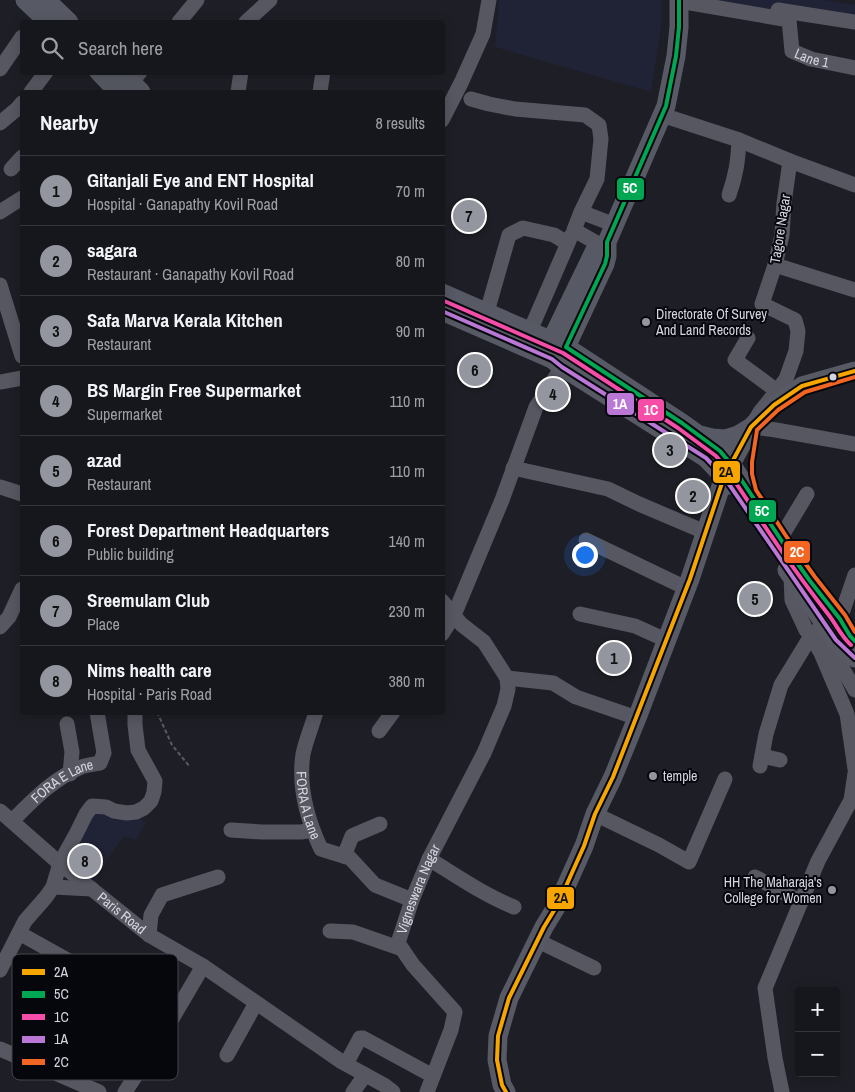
<!DOCTYPE html>
<meta charset="utf-8">
<style>
:root{--surface:#16171c;--page:#1f2025;--text:#f1f3f6;--muted:#9e9fa3;--line:#35363b;--accent:#94969f}
body{margin:0;font-family:"Archivo Narrow",sans-serif;background:var(--page);color:var(--text)}
.controls{position:absolute;right:15px;bottom:15px;display:grid;overflow:hidden;border-radius:5px;box-shadow:0 2px 12px #0003}
.controls button{width:45px;height:45px;display:grid;place-items:center;padding:0;border:0;border-bottom:1px solid var(--line);background:var(--surface);color:var(--text);font:25px sans-serif}
.you{position:absolute;left:584px;top:554px;width:18px;height:18px;margin:-12px;border:4px solid #fff;border-radius:50%;background:#1a73e8;box-shadow:0 0 0 8px #1a73e833}
.badge{display:grid;place-items:center;width:32px;height:32px;border-radius:50%;background:var(--accent);color:#111;font-size:16px;font-weight:700}
.pin{position:absolute;translate:-50% -50%;border:2px solid #fff;box-shadow:0 1px 5px #0006}
.list{margin:0;padding:0;list-style:none}
h2{display:flex;justify-content:space-between;align-items:center;height:65px;margin:0;padding:0 20px;font-size:21px}
h2 small{font-size:16px;font-weight:400;color:var(--muted)}
.list li{display:grid;grid-template-columns:32px 1fr auto;gap:15px;align-items:center;box-sizing:border-box;height:70px;padding:0 20px;border-top:1px solid var(--line)}
.list b{display:block;font-size:19px;white-space:nowrap}
.list p{margin:0;font-size:16px;white-space:nowrap;color:var(--muted)}
.list em{font-size:16px;font-style:normal;color:var(--muted)}
.icon{flex:none;width:28px;height:28px;fill:none;stroke:currentColor;stroke-width:2;stroke-linecap:round;stroke-linejoin:round}
.map{position:relative;flex:none;width:855px;height:1092px;overflow:hidden}
.search{position:absolute;background:var(--surface);box-shadow:0 2px 12px #0003;left:20px;top:20px;width:425px;height:55px;display:flex;align-items:center;gap:12px;box-sizing:border-box;padding:0 18px;border-radius:5px;color:var(--muted);font-size:19px}
.panel{position:absolute;background:var(--surface);box-shadow:0 2px 12px #0003;left:20px;top:90px;width:425px;height:625px;border-radius:5px}
.map>svg:first-child{display:block}
</style>
<div class="map">
<svg width="855" height="1092" viewBox="0 0 855 1092">
<rect width="100%" height="100%" fill="#1e1f26"/>
<path fill="#202235" d="M 499,0 L 661,0 L 661,27 L 651,92 L 495,47 Z
M 689,0 L 824,0 L 854,5 L 855,2 L 855,26 Z
M 92,808 L 137,817 L 146,822 L 136,840 L 124,836 L 108,858 L 95,883 L 62,862 Z"/>
<g fill="none" stroke-linecap="round" stroke-linejoin="round">
<path stroke="#5a5b63" stroke-width="2" stroke-dasharray="4 2.5" stroke-linecap="butt" d="M 157,712 L 172,745 L 190,767"/>
<g stroke="#565761" stroke-width="15">
<path id="s1" d="M 679,1 L 789,20 L 792,51 L 811,59 L 855,68"/>
<path d="M 778,10 L 855,22"/>
<path d="M 179,22 L 197,0"/>
<path d="M 246,22 L 270,0"/>
<path d="M 0,69 L 22,37"/>
<path d="M 131,83 L 140,72"/>
<path d="M 31,92 L 46,72"/>
<path d="M 238,92 L 241,72"/>
<path d="M 320,92 L 323,72"/>
<path d="M 471,99 L 489,104 L 515,109 L 585,115 L 599,125 L 601,139 L 597,179 L 581,212 L 574,230 L 602,246"/>
<path d="M 662,115 L 739,140 L 790,161 L 855,185"/>
<path d="M 442,120 L 461,83 L 483,34 L 489,0"/>
<path d="M 0,123 L 18,108 L 22,103"/>
<path d="M 790,161 L 784,203 L 782,235 L 775,265 L 762,304 L 795,320 L 798,331 L 796,351 L 786,379 L 777,391 L 760,412 L 751,427 L 776,430 L 855,444"/>
<path d="M 11,169 L 22,157"/>
<path d="M 729,195 C 736,175 738,161 739,140"/>
<path d="M 0,212 L 22,198"/>
<path d="M 581,212 L 615,225"/>
<path d="M 775,265 L 855,290"/>
<path d="M 0,285 L 22,356"/>
<path d="M 487,312 L 509,235 L 523,228 L 554,235 L 567,243"/>
<path d="M 530,331 L 571,236"/>
<path d="M 748,338 L 735,360 L 777,391"/>
<path d="M 0,382 L 22,378"/>
<path d="M 513,468 L 608,489 L 639,504 L 705,532"/>
<path d="M 0,487 L 22,494"/>
<path d="M 780,539 L 807,494"/>
<path d="M 586,540 L 686,588"/>
<path d="M 791,576 L 792,600 L 806,630 L 811,636 L 821,653 L 847,714 L 855,769"/>
<path d="M 580,614 L 635,626 L 666,640"/>
<path d="M 840,619 L 855,575"/>
<path d="M 0,627 L 9,617 L 22,589"/>
<path d="M 820,630 L 855,690"/>
<path d="M 442,634 L 454,615 L 469,579 L 502,500 L 536,407 L 562,367"/>
<path d="M 507,678 L 553,683 L 576,697 L 637,718"/>
<path id="s2" d="M 316,712 C 312,726 306,740 303,754 C 298,787 307,819 321,849 L 350,858 L 375,885 L 412,900"/>
<path d="M 67,724 L 72,752 L 70,774"/>
<path d="M 379,731 L 393,712"/>
<path d="M 762,756 L 780,760"/>
<path d="M 760,766 L 766,734 L 781,685 L 811,636 L 816,631"/>
<path id="s3" d="M 0,811 L 58,862 L 149,935 L 203,966 L 342,1062 L 384,1085 L 393,1092"/>
<path d="M 595,814 L 659,845 L 689,862 L 725,779"/>
<path id="s4" d="M 12,821 C 33,800 53,779 81,767 C 87,765 94,764 100,763 L 104,753 L 97,712"/>
<path d="M 231,830 L 262,832 L 301,832 L 313,830"/>
<path d="M 344,856 L 352,836 L 380,824"/>
<path d="M 429,859 C 457,876 484,895 514,907"/>
<path d="M 755,877 L 801,902"/>
<path d="M 53,887 L 60,863 L 76,834 L 86,814 L 92,806 L 106,807 L 114,811 L 127,813 L 136,812 L 144,808 L 151,801 L 154,792 L 155,781 L 138,750 L 135,725 L 135,712"/>
<path d="M 330,931 L 353,932 L 402,949"/>
<path d="M 19,933 L 80,967"/>
<path d="M 149,935 L 151,915 L 162,895 L 218,877"/>
<path d="M 538,941 L 594,968"/>
<path d="M 0,970 L 25,921 L 46,897 L 53,887 L 92,889"/>
<path d="M 0,1049 L 99,1092"/>
<path d="M 227,1055 L 256,1003"/>
<path d="M 31,1064 L 52,1016"/>
<path d="M 346,1064 L 360,1038 L 363,1038 L 433,1076"/>
<path d="M 125,1092 L 166,1029 L 203,966"/>
<path d="M 353,1092 L 365,1075"/>
<path id="s5" d="M 427,1092 L 451,1030 L 455,1012 L 413,965 L 398,943 L 412,900 L 429,859 L 484,753 L 504,706 L 508,689 L 507,678 L 484,642 L 461,624 L 442,601"/>
<path d="M 782,1092 L 775,1058 L 765,988 L 818,861 L 851,800 L 855,773"/>
</g>
<path stroke="#575964" stroke-width="19" d="M 25,0 L 48,22
M 46,0 L 69,22
M 99,72 L 118,92
M 121,72 L 141,92
M 442,293 L 566,347 L 682,423 L 707,441 L 720,451 L 731,464 L 785,546 L 810,581 L 840,619 L 850,636 L 855,641
M 442,311 L 552,359 L 562,367 L 706,458 L 724,477 L 730,485
M 552,352 L 551,341 L 595,250 L 607,242
M 557,355 L 566,347 L 605,264 L 607,256 L 607,242 L 666,106 L 676,56 L 679,27 L 679,0
M 700,435 L 712,438 L 725,439 L 738,435 L 751,427 L 774,405 L 802,386 L 855,371
M 787,570 L 836,640 L 855,658
M 506,1092 L 502,1085 L 497,1060 L 498,1036 L 509,998 L 544,927 L 558,904 L 584,846 L 595,814 L 613,777 L 637,718 L 690,579 L 724,477 L 751,427"/>
<defs>
<path id="bus-1" d="M 506,1092 L 502,1085 L 497,1060 L 498,1036 L 509,998 L 544,927 L 558,904 L 584,846 L 595,814 L 613,777 L 690,579 L 724,477 L 751,427 L 774,405 L 802,386 L 855,371"/>
<path id="bus-2" d="M 679,0 L 679,27 L 676,56 L 666,106 L 607,242 L 607,256 L 605,264 L 566,347 L 682,423 L 720,451 L 731,464 L 785,546 L 810,581 L 840,619 L 850,636 L 855,641"/>
<path id="bus-3" d="M 442,300 L 563,353 L 678,428 L 716,456 L 726,468 C 759,518 791,567 828,614 C 836,624 841,636 851,645"/>
<path id="bus-4" d="M 442,311 L 552,359 L 562,367 L 706,458 L 724,477 L 836,640 L 855,658"/>
<path id="bus-5" d="M 855,377 L 805,392 L 778,410 L 757,430 L 752,462 L 752,474 L 756,490 L 790,542 L 815,577 L 845,615 L 855,632"/>
</defs>
<use href="#bus-1" stroke="#06070d" stroke-width="8"/>
<use href="#bus-2" stroke="#06070d" stroke-width="8"/>
<use href="#bus-3" stroke="#06070d" stroke-width="8"/>
<use href="#bus-4" stroke="#06070d" stroke-width="8"/>
<use href="#bus-5" stroke="#06070d" stroke-width="8"/>
<use href="#bus-1" stroke="#f7a600" stroke-width="4"/>
<use href="#bus-2" stroke="#00a651" stroke-width="4"/>
<use href="#bus-3" stroke="#f54da8" stroke-width="4"/>
<use href="#bus-4" stroke="#ba77d6" stroke-width="4"/>
<use href="#bus-5" stroke="#f26522" stroke-width="4"/>
</g>
<g fill="#94969f" stroke="#06070d" stroke-width="2">
<circle cx="646" cy="322" r="5"/>
<circle cx="653" cy="776" r="5"/>
<circle cx="832" cy="890" r="5"/>
</g>
<circle fill="#d4d6e0" stroke="#06070d" stroke-width="2" cx="833" cy="377" r="4.5"/>
<g text-anchor="middle" dominant-baseline="central" stroke-width="4" stroke-linejoin="round" paint-order="stroke">
<g font-size="14" fill="#d4d6e0" stroke="#06070d">
<text stroke="none"><textPath href="#s1" startOffset="164">Lane 1</textPath></text>
<text transform="translate(780 229) rotate(-81)">Tagore Nagar</text>
<text stroke="none"><textPath href="#s4" startOffset="65">FORA E Lane</textPath></text>
<text stroke="none"><textPath href="#s2" startOffset="96">FORA A Lane</textPath></text>
<text stroke="none"><textPath href="#s5" startOffset="232">Vigneswara Nagar</textPath></text>
<text stroke="none"><textPath href="#s3" startOffset="159">Paris Road</textPath></text>
</g>
<g font-size="14" fill="#d4d6e0" stroke="#06070d" text-anchor="start">
<text x="656" y="314">Directorate Of Survey<tspan x="656" dy="16">And Land Records</tspan></text>
<text x="663" y="776">temple</text>
<text x="822" y="882" text-anchor="end">HH The Maharaja's<tspan x="822" dy="16">College for Women</tspan></text>
</g>
</g>
<rect x="12" y="954" width="166" height="126" rx="8" fill="#06070d" stroke="#44454c" stroke-width="1"/>
<rect x="22" y="969" width="23" height="6" fill="#f7a600"/>
<rect x="22" y="991" width="23" height="7" fill="#00a651"/>
<rect x="22" y="1014" width="23" height="6" fill="#f54da8"/>
<rect x="22" y="1036" width="23" height="7" fill="#ba77d6"/>
<rect x="22" y="1059" width="23" height="6" fill="#f26522"/>
<g font-size="14" fill="#d4d6e0">
<text x="54" y="977">2A</text>
<text x="54" y="999">5C</text>
<text x="54" y="1022">1C</text>
<text x="54" y="1044">1A</text>
<text x="54" y="1067">2C</text>
</g>
<g stroke="#06070d" stroke-width="2">
<rect x="616" y="177" width="29" height="24" rx="5" fill="#00a651"/>
<rect x="606" y="392" width="29" height="24" rx="5" fill="#ba77d6"/>
<rect x="637" y="398" width="28" height="24" rx="5" fill="#f54da8"/>
<rect x="712" y="460" width="29" height="24" rx="5" fill="#f7a600"/>
<rect x="748" y="499" width="29" height="24" rx="5" fill="#00a651"/>
<rect x="783" y="540" width="28" height="24" rx="5" fill="#f26522"/>
<rect x="546" y="886" width="29" height="24" rx="5" fill="#f7a600"/>
</g>
<g font-size="14" text-anchor="middle" font-weight="bold" fill="#fff">
<text x="630" y="193">5C</text>
<text x="620" y="409">1A</text>
<text x="651" y="415">1C</text>
<text x="762" y="516">5C</text>
<text x="797" y="557">2C</text>
</g>
<g font-size="14" text-anchor="middle" font-weight="bold" fill="#111">
<text x="726" y="477">2A</text>
<text x="561" y="903">2A</text>
</g>
</svg>
<div class="controls">
<button>+</button>
<button>−</button>
</div>
<div class="you"></div>
<div class="pin badge" style="left:614px;top:658px">1</div>
<div class="pin badge" style="left:693px;top:496px">2</div>
<div class="pin badge" style="left:670px;top:450px">3</div>
<div class="pin badge" style="left:553px;top:394px">4</div>
<div class="pin badge" style="left:755px;top:599px">5</div>
<div class="pin badge" style="left:475px;top:370px">6</div>
<div class="pin badge" style="left:469px;top:216px">7</div>
<div class="pin badge" style="left:85px;top:861px">8</div>
<div class="search"><svg class="icon" aria-label="search" viewBox="0 0 24 24"><circle cx="10" cy="10" r="6"/><path d="M15 15l6 6"/></svg>Search here</div>
<section class="panel">
<h2>Nearby<small>8 results</small></h2>
<ul class="list">
<li><span class="badge">1</span><div><b>Gitanjali Eye and ENT Hospital</b><p>Hospital · Ganapathy Kovil Road</p></div><em>70 m</em></li>
<li><span class="badge">2</span><div><b>sagara</b><p>Restaurant · Ganapathy Kovil Road</p></div><em>80 m</em></li>
<li><span class="badge">3</span><div><b>Safa Marva Kerala Kitchen</b><p>Restaurant</p></div><em>90 m</em></li>
<li><span class="badge">4</span><div><b>BS Margin Free Supermarket</b><p>Supermarket</p></div><em>110 m</em></li>
<li><span class="badge">5</span><div><b>azad</b><p>Restaurant</p></div><em>110 m</em></li>
<li><span class="badge">6</span><div><b>Forest Department Headquarters</b><p>Public building</p></div><em>140 m</em></li>
<li><span class="badge">7</span><div><b>Sreemulam Club</b><p>Place</p></div><em>230 m</em></li>
<li><span class="badge">8</span><div><b>Nims health care</b><p>Hospital · Paris Road</p></div><em>380 m</em></li>
</ul>
</section>
</div>
